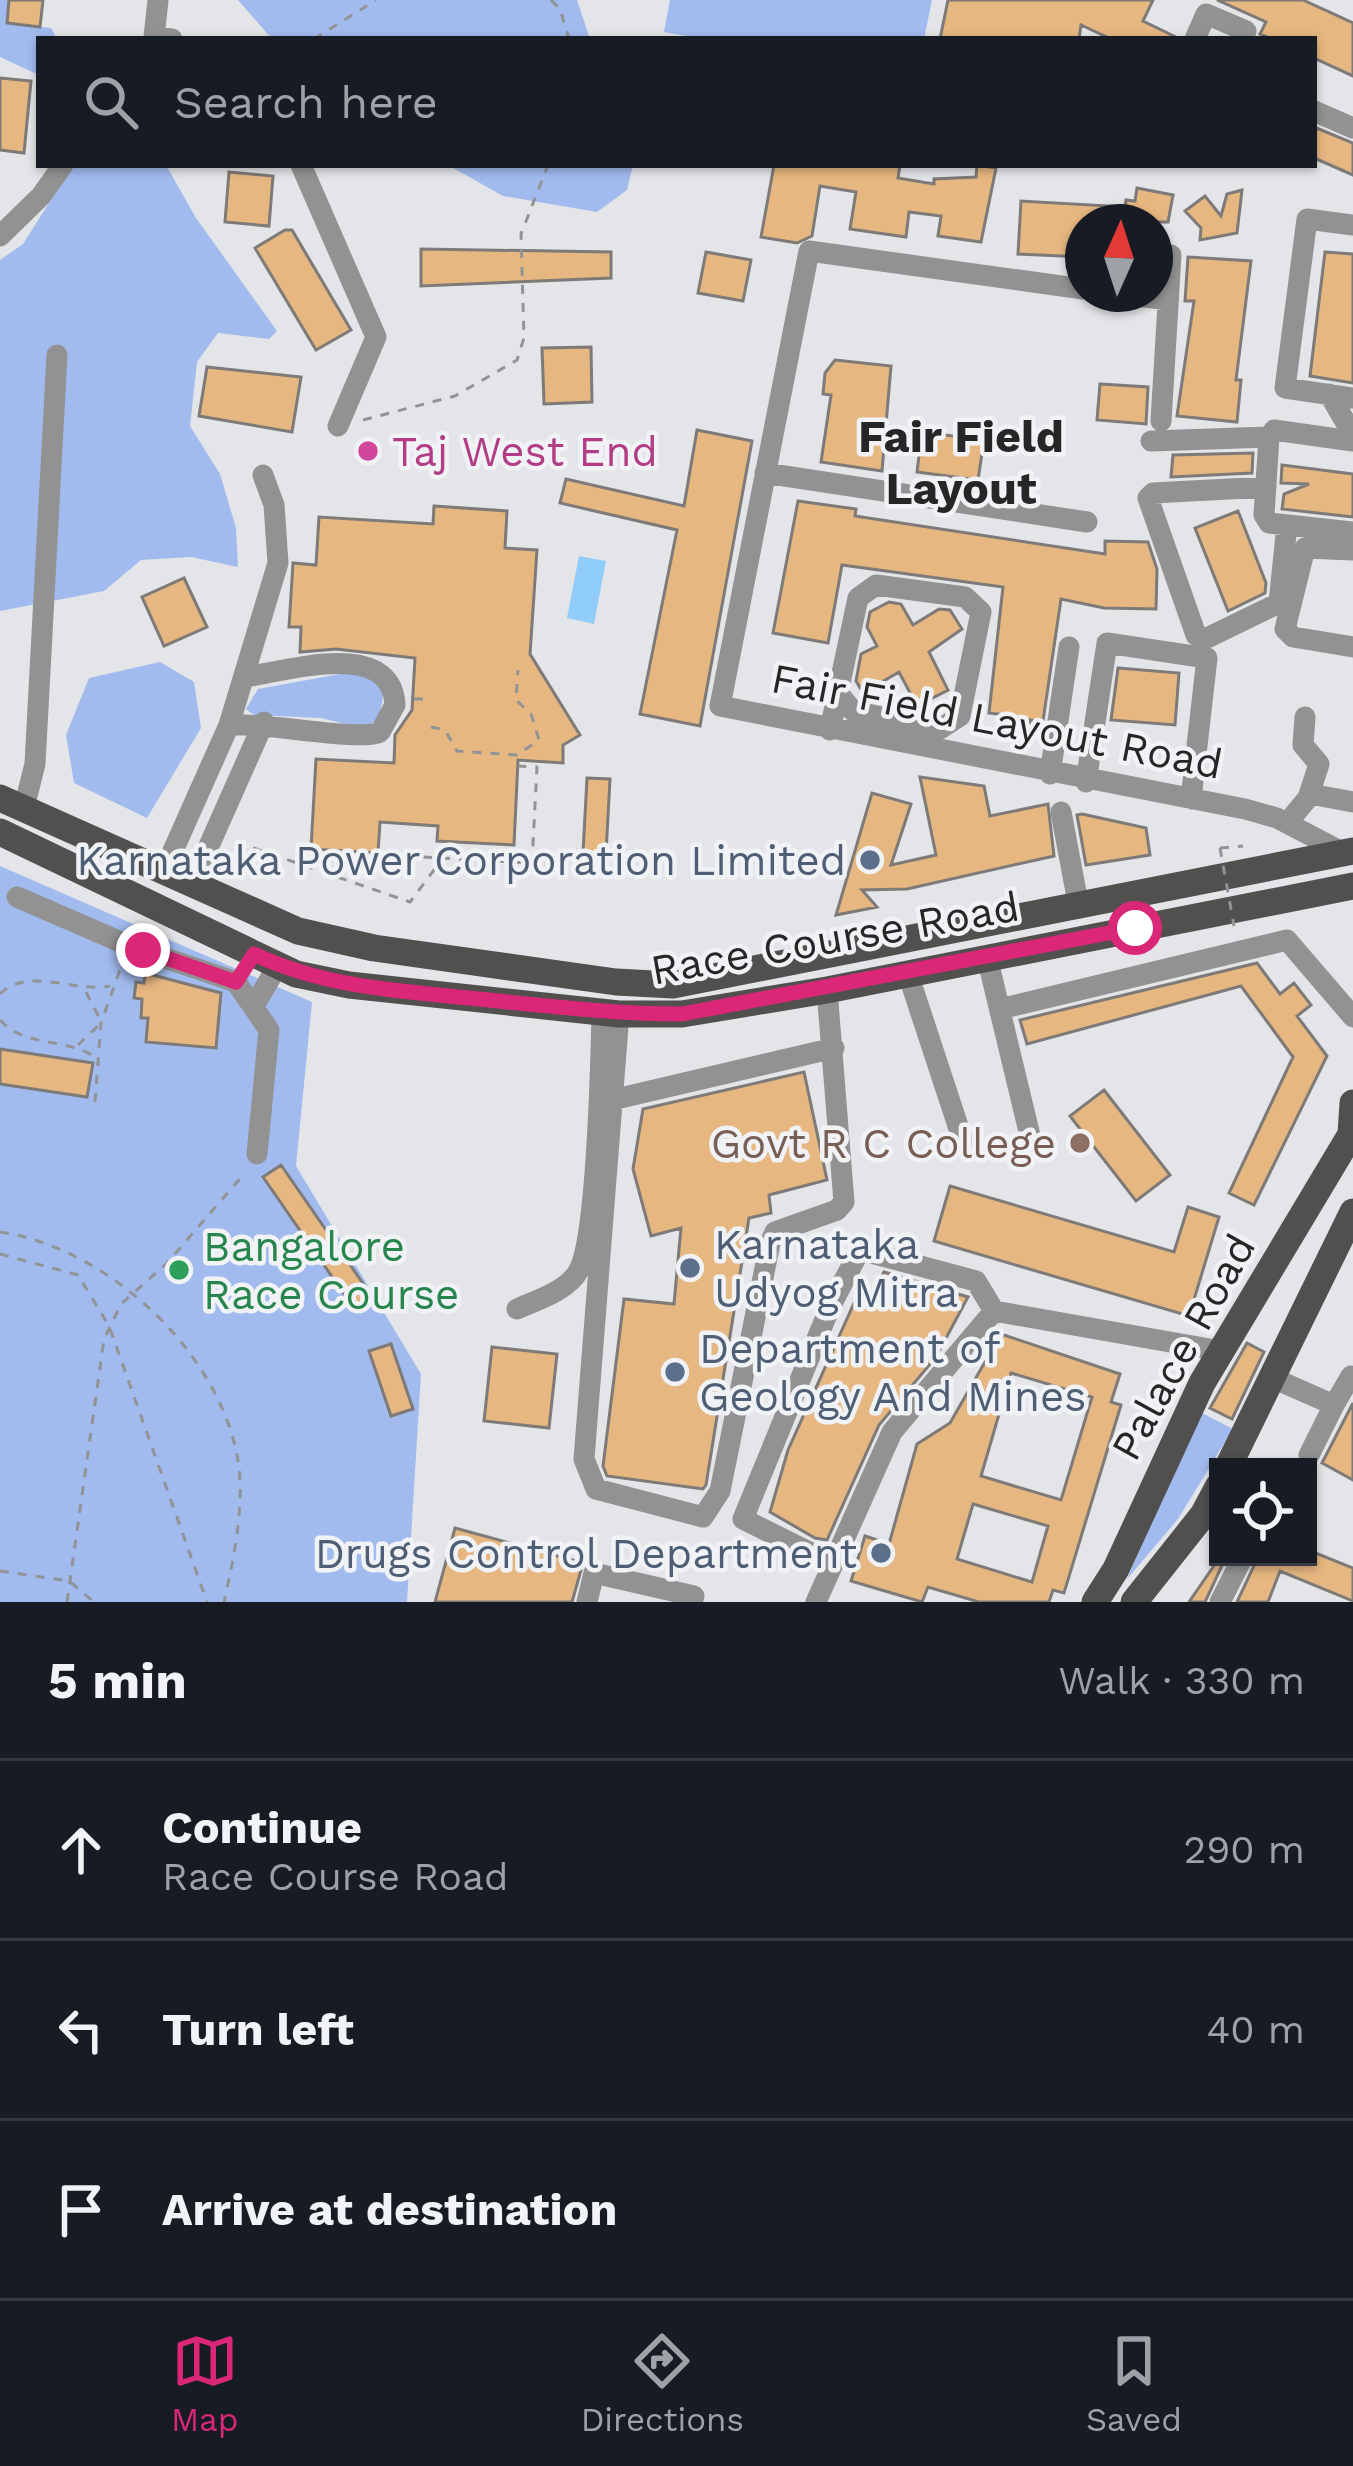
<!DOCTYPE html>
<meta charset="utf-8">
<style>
:root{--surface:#171b24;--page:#242831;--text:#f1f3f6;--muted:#9ea1a6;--line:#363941;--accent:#db2777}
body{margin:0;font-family:"Work Sans",sans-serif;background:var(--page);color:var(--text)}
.controls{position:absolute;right:36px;bottom:36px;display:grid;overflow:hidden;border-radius:0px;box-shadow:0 3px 9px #0004}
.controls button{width:108px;height:108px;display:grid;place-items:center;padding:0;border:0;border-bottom:3px solid var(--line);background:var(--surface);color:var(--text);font:60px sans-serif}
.compass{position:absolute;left:1065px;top:204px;width:108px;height:108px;border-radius:50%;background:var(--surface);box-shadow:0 3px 9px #0004;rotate:3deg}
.stop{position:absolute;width:36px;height:36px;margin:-27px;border:9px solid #db2777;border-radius:50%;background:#fff}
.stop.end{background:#db2777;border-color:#fff;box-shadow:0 3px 12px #0008}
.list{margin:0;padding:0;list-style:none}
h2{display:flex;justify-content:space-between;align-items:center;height:156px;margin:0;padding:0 48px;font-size:51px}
h2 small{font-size:39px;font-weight:400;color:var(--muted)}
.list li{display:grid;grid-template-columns:78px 1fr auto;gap:36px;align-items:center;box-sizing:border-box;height:180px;padding:0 48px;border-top:3px solid var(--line)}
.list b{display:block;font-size:45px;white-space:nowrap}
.list p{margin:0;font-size:39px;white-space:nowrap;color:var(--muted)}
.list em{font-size:39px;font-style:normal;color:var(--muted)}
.icon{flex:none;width:66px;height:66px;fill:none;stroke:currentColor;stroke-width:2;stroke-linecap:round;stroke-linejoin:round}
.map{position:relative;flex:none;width:1353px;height:1602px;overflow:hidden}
.search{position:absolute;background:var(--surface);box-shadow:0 3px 9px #0004;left:36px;right:36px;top:36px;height:132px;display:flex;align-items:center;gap:30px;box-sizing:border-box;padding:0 42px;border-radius:0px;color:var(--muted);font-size:45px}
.sheet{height:696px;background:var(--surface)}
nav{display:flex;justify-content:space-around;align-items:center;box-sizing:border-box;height:168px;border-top:3px solid var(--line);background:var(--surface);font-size:33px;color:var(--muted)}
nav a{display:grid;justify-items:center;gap:6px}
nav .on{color:var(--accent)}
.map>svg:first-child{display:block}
</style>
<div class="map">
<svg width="1353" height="1602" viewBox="0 0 1353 1602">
<rect width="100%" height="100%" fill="#e3e5e8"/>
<path fill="#a2bbef" d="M 0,0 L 9,0 L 7,23 L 51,28 L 57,39 L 39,39 L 39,75 L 0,57 Z
M 238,0 L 577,0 L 590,39 L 272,39 Z
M 670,0 L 932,0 L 924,39 L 703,39 L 664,32 Z
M 73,165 L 166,165 L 196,218 L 277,331 L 269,339 L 218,333 L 197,362 L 190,426 L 220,474 L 236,528 L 238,567 L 191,557 L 141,560 L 104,591 L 0,611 L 0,260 L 23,244 Z
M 448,165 L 633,165 L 627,190 L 597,212 L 503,196 Z
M 160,662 L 194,682 L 201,728 L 147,818 L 74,783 L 66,735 L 89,678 Z
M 340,674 L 367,674 L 382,684 C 385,703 380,719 365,729 L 321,718 L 254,715 L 246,709 L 258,689 Z
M 0,866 L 312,1002 L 296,1166 L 421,1374 L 407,1602 L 0,1602 Z
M 1200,1412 L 1233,1429 L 1178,1519 L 1127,1579 Z"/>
<path fill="#91cdfa" d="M 579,556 L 606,561 L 594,624 L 567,618 Z"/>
<path fill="#e7b781" stroke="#7d7a78" stroke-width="3" fill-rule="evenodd" d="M 9,0 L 43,0 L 40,27 L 7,23 Z
M 948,0 L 1153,0 L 1143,21 L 1180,39 L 1111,39 L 1081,25 L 1079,39 L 940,39 Z
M 1217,0 L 1303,0 L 1353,23 L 1353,76 L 1314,58 L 1314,39 L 1272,39 L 1260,34 L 1266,22 Z
M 0,78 L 31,81 L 24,153 L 0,150 Z
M 1314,127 L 1353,143 L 1353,175 L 1314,158 Z
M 774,165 L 900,165 L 898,178 L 934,184 L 934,179 L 976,177 L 977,165 L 996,168 L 981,242 L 938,236 L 941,216 L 909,212 L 906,237 L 850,229 L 856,192 L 820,186 L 812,236 L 797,243 L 761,237 Z
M 229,172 L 273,176 L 269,226 L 225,222 Z
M 1137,188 L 1173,195 L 1168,222 L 1083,222 L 1083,257 L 1018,254 L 1021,201 L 1125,207 L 1126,200 L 1135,201 Z
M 1242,190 L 1237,233 L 1200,240 L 1201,228 L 1185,211 L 1205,196 L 1221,216 L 1227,194 Z
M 285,230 L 292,230 L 351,330 L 316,350 L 255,248 Z
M 421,249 L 611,252 L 611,278 L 421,286 Z
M 706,252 L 751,260 L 743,301 L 698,293 Z
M 1325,252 L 1353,254 L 1353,383 L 1310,376 Z
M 1188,257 L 1251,261 L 1236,380 L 1241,380 L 1237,422 L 1177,416 L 1194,301 L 1185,301 Z
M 591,347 L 592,402 L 544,404 L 542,348 Z
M 835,360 L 891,366 L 882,471 L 821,462 L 831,395 L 823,394 L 825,373 Z
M 207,367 L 301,377 L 292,432 L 199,416 Z
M 1100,384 L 1148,387 L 1146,424 L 1097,420 Z
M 697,430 L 752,441 L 700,726 L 640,714 L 677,530 L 560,503 L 566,479 L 684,506 Z
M 922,432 L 984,440 L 978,480 L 917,472 Z
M 1253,453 L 1252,473 L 1171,477 L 1173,455 Z
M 1282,465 L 1353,474 L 1353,517 L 1282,509 L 1284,494 L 1309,484 L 1281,483 Z
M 798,501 L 856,509 L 855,516 L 1105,554 L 1105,541 L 1148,542 L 1157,569 L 1156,609 L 1104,608 L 1061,599 L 1043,721 L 1030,720 L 1029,727 L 1005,724 L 1006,715 L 989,713 L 1003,587 L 842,565 L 828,643 L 773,633 Z
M 434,506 L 507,511 L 505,548 L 537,550 L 530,654 L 580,735 L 563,745 L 563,763 L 518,760 L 514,845 L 437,841 L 438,826 L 380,822 L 378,853 L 311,849 L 316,759 L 394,763 L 395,735 L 412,710 L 415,658 L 336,649 L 300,652 L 301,627 L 289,627 L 293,563 L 316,565 L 319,517 L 433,524 Z
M 1238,511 L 1266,583 L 1265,593 L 1228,611 L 1195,528 Z
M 184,578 L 207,627 L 164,646 L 142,597 Z
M 889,602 L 901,604 L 913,625 L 939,609 L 950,610 L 962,629 L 929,652 L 948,690 L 917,706 L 899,672 L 863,693 L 856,681 L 861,654 L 877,646 L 867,627 L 870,612 Z
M 1118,668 L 1179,673 L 1175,725 L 1111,720 Z
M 920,777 L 984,786 L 990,816 L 1048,804 L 1054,856 L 907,889 L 862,890 L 877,907 L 836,915 L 872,793 L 911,804 L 891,865 L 936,855 Z
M 587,778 L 610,779 L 605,872 L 582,871 Z
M 1082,814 L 1146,828 L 1150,855 L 1086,865 L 1077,815 Z
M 1257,963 L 1280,994 L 1294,983 L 1311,1005 L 1297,1016 L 1327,1056 L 1254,1205 L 1229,1193 L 1293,1057 L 1241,986 L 1027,1044 L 1020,1020 Z
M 145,973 L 221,993 L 216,1048 L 146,1042 L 148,1018 L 141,1018 L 142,999 L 134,998 L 136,982 L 144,983 Z
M 0,1049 L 93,1063 L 87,1097 L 0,1084 Z
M 804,1072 L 827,1180 L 769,1195 L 771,1213 L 749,1218 L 706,1485 L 703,1489 L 607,1476 L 603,1466 L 624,1299 L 674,1304 L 681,1228 L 651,1236 L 633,1169 L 643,1109 Z
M 1104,1090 L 1170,1175 L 1136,1201 L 1070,1116 Z
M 281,1165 L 371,1295 L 353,1307 L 263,1177 Z
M 950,1186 L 1174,1252 L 1188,1207 L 1219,1217 L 1189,1316 L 934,1241 Z
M 884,1272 L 968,1297 L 936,1357 L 879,1425 L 827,1540 L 815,1538 L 770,1512 L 788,1450 L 855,1301 L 865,1305 Z
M 1001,1334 L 1120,1374 L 1111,1402 L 1121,1405 L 1064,1593 L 1053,1590 L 1049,1602 L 979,1602 L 928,1587 L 922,1602 L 851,1581 L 865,1536 L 889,1544 L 917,1444 L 950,1423 ZM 1011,1373 L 1092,1397 L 1061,1500 L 981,1476 ZM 973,1504 L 1048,1526 L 1032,1582 L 957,1559 Z
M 1247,1343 L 1264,1352 L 1232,1419 L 1210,1408 Z
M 391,1344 L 413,1409 L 391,1416 L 369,1351 Z
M 492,1347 L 557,1354 L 549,1428 L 484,1421 Z
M 1353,1403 L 1353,1480 L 1322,1463 Z
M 455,1528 L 583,1563 L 572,1602 L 435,1602 Z
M 1308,1550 L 1353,1568 L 1353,1601 L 1280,1571 L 1268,1602 L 1237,1602 L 1258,1557 L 1308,1557 Z
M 1220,1557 L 1226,1557 L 1205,1602 L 1189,1602 Z"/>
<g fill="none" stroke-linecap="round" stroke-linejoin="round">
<path stroke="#929395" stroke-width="3" stroke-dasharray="9 9" stroke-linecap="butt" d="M 551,0 L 560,9 L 569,39
M 314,39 L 376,0
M 363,420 L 455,396 L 517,360 L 524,338 L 521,234 L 548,165
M 414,699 L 428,699
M 431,727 L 445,730 L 457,751 L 517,755 L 539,740 L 531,714 L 516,700 L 518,670
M 236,842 L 410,902 L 443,858
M 1220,848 L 1243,846
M 405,856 L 532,863 L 537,767 L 518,766
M 86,992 L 101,1021
M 0,994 C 27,966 76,993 110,986
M 0,1020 C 25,1048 65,1037 95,1057
M 78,1045 L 100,1024
M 95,1102 L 101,1023 L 122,964
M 0,1232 C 105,1247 216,1348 237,1455 C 246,1500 234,1558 224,1602
M 0,1254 L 78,1275 L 109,1326 L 207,1602
M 0,1571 L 69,1581 L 94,1602
M 67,1602 L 104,1339 L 121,1304 L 167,1263 L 244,1174"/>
<path stroke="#939292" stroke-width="21" d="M 158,0 L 154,37 L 172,39
M 1195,39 L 1206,14 L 1246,31 L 1243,39
M 1314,111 L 1353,128
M 301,165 L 376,337 L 338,426
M 1353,225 L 1307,219 L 1285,388 L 1353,398
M 0,236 L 41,196 L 63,165
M 1083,289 L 809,251 L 720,706 L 1245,809 L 1277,818 L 1344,853
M 1121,294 L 1168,300
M 1329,394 L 1346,423 L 1353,424
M 1161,421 L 1171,255
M 1151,441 L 1269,437
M 1353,441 L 1274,430 L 1269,437 L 1264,515 L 1269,523 L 1353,532
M 765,473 L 1087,522
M 1266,487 L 1153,493 L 1148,498 L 1196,635 L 1207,638 L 1279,603 L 1287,525
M 1353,550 L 1305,548 L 1285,629 L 1293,637 L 1353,647
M 229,725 C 265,722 360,742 380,732 L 395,705 C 392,638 287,671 245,677
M 830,730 L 858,598 L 876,585 L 965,597 L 981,612 L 960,716 L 940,729 L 853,711 L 838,693
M 1050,774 L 1069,647
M 1086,782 L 1107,643 L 1207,658 L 1191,799
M 1310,794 L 1353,802
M 24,808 L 35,764 L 57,355
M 1061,812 L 1079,908
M 1287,823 L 1308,798 L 1319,764 L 1303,745 L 1305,717
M 164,871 L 229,725 L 278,563 L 274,505 L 263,475
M 192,884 L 264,722
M 17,897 L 130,946 L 236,982 L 269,1030 L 257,1154
M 987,957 L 1032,1144
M 908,974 L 963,1141
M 254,1006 L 278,965
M 1000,1009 L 1287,940 L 1353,1017
M 619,1014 L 584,1459 L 596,1489 L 703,1517 L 720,1491 L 770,1243 L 775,1232 L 837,1210 L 844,1202 L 827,990
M 616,1099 L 834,1048
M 517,1309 C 537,1300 568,1291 579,1270 C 597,1236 601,1059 602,1012
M 1273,1378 L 1334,1405 L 1309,1455
M 1334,1405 L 1351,1376
M 833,1564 L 743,1519 L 830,1307 L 860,1250 L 976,1281 L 994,1311
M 587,1602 L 594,1573 L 694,1596 L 692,1602
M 816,1602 L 892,1432 L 994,1311 L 1221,1351
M 1220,1602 L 1243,1557"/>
<path stroke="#524f4f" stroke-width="27" d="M 0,798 L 298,931 L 374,948 L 616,982 L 673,985 L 1353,851
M 0,832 L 296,974 L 349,985 L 619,1014 L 682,1014 L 827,990 L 1353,886
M 1351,1134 L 1353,1103
M 1228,1467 L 1353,1212
M 1095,1602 L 1116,1569 L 1202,1383 L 1353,1131
M 1134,1602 L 1203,1515 L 1218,1487"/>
<path stroke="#929395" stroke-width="3" stroke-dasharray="9 9" stroke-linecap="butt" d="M 1220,848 L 1234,926"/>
</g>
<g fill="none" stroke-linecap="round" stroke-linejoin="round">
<path stroke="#db2777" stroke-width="15" d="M 143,950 L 236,982 L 254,954 C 326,988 401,991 479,999 C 547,1006 614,1014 682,1014 L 1135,928"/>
</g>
<circle fill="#d1479c" stroke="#f0f2f5" stroke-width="4.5" cx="368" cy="451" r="12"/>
<g fill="#5c6f8a" stroke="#f0f2f5" stroke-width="4.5">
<circle cx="870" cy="860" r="12"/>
<circle cx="690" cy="1268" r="12"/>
<circle cx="675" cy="1372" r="12"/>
<circle cx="881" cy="1553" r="12"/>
</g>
<circle fill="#8d6e63" stroke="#f0f2f5" stroke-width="4.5" cx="1080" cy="1143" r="12"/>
<circle fill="#2e9e5b" stroke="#f0f2f5" stroke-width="4.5" cx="179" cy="1270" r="12"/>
<g text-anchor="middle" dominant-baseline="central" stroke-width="9" stroke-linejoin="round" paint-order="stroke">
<g font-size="42" fill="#b23c85" stroke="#f0f2f5" text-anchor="start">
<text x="392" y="451">Taj West End</text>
</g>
<g font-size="42" fill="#262627" stroke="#f0f2f5">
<text transform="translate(997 721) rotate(11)">Fair Field Layout Road</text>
<text transform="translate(835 938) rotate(-10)">Race Course Road</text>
<text transform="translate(1183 1347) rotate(-61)">Palace Road</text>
</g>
<g font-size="42" fill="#4e5e75" stroke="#f0f2f5" text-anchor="end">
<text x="846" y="860">Karnataka Power Corporation Limited</text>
<text x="714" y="1244" text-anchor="start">Karnataka<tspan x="714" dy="48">Udyog Mitra</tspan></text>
<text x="699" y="1348" text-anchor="start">Department of<tspan x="699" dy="48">Geology And Mines</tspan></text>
<text x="857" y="1553">Drugs Control Department</text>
</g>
<g font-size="42" fill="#785e54" stroke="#f0f2f5" text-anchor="end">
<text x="1056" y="1143">Govt R C College</text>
</g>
<g font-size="42" fill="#27864d" stroke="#f0f2f5" text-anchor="start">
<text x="203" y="1246">Bangalore<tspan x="203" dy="48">Race Course</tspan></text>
</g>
<g font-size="45" font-weight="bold" fill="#262627" stroke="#f0f2f5">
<text x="961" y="436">Fair Field<tspan x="961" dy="52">Layout</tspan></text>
</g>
</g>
</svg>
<div class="controls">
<button><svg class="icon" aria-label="locate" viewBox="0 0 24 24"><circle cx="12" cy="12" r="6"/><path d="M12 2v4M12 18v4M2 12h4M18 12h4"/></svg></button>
</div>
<svg class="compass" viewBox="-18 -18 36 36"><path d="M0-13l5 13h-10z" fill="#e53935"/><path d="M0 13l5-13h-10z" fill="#9ea1a6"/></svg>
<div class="stop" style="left:1135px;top:928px"></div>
<div class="stop end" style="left:143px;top:950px"></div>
<div class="search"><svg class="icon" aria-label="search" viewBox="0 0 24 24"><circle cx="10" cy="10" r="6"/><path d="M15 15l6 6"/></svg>Search here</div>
</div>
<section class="sheet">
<h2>5 min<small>Walk · 330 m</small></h2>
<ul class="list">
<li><svg class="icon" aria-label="ahead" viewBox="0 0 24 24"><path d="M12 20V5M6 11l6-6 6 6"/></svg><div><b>Continue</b><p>Race Course Road</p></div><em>290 m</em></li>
<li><svg class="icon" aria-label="left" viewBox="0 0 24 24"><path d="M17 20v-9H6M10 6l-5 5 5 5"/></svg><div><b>Turn left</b></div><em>40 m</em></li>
<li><svg class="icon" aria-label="arrive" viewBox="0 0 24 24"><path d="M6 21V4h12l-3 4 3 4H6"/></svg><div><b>Arrive at destination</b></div></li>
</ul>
</section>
<nav>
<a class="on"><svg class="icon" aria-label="map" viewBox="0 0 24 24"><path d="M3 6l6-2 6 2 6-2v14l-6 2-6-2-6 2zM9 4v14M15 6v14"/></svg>Map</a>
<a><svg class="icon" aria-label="directions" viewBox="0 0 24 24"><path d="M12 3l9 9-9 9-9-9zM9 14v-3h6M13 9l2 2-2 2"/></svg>Directions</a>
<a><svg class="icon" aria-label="saved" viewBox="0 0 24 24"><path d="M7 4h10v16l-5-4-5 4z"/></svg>Saved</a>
</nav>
